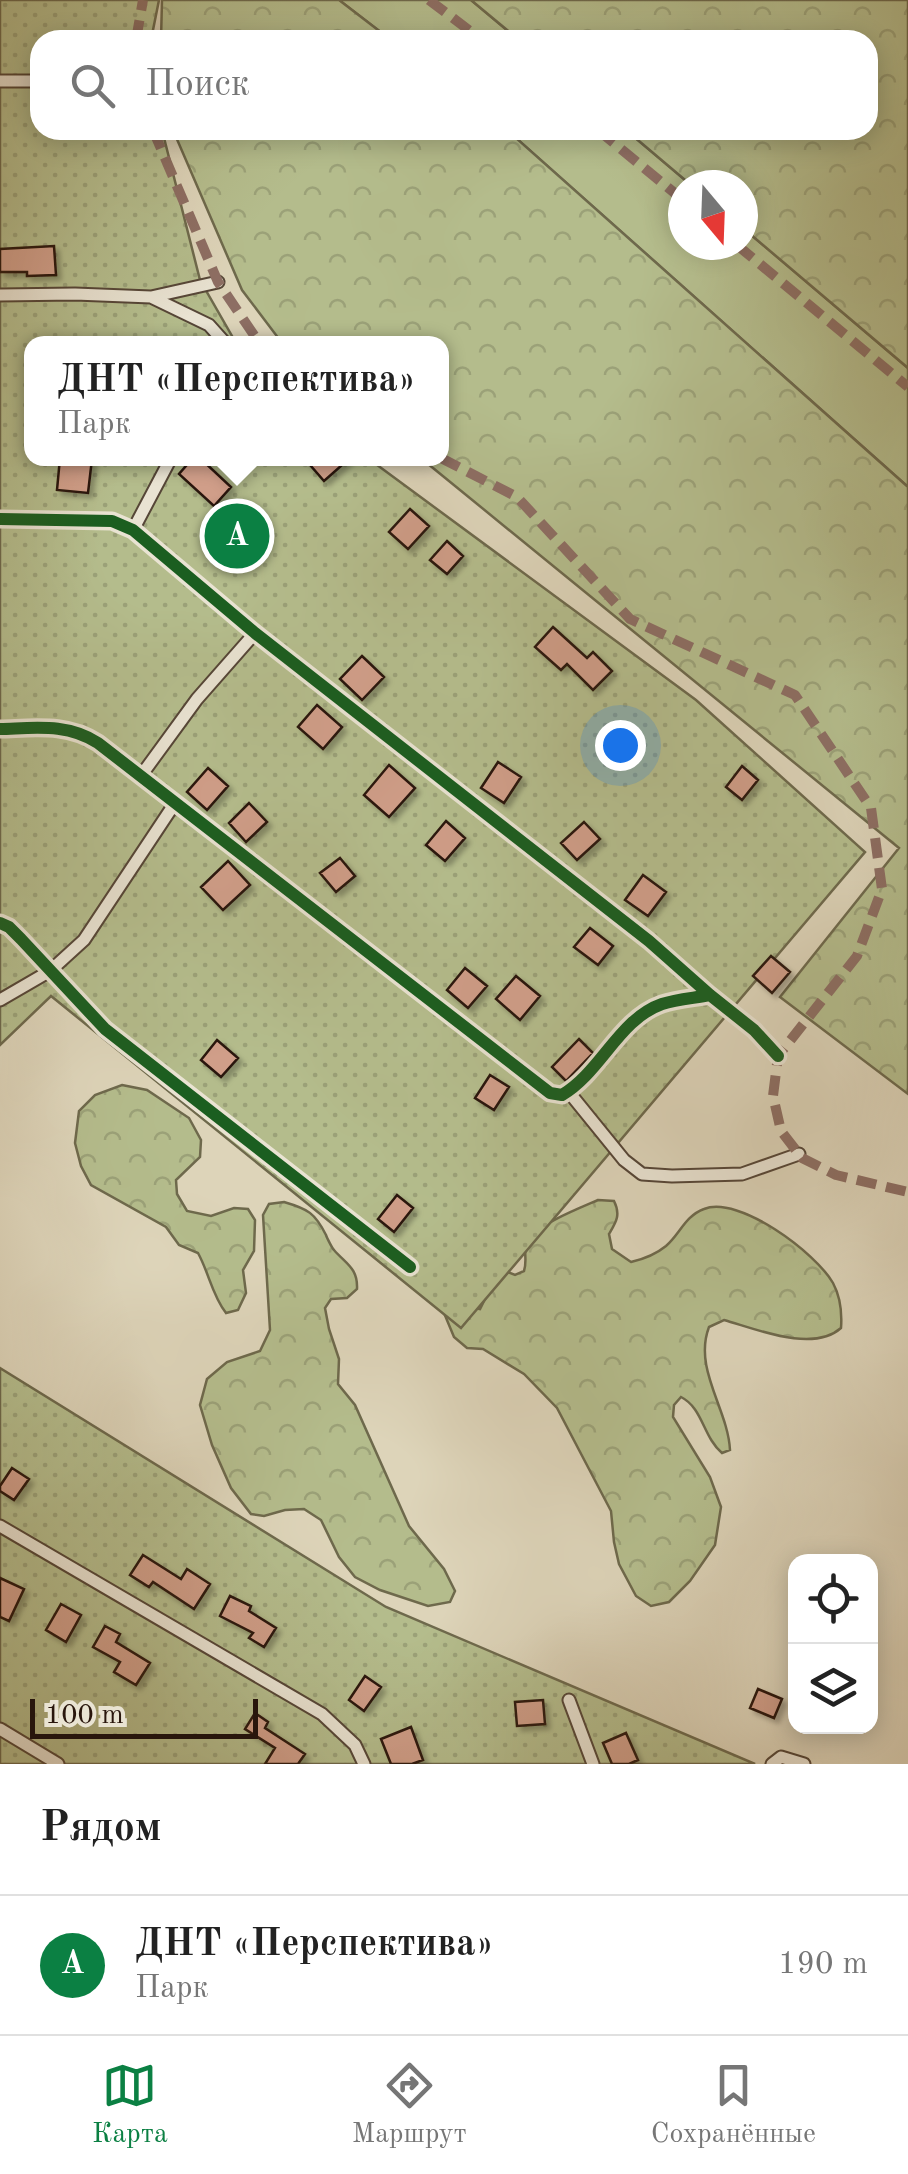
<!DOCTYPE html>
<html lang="ru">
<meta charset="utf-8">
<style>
:root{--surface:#fff;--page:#f2f2f2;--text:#222;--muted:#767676;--line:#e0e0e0;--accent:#0b8043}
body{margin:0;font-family:"Old Standard TT",serif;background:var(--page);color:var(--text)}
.controls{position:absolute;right:30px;bottom:30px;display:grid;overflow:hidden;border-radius:20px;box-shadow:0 5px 25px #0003}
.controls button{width:90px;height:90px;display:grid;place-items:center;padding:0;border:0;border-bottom:2px solid var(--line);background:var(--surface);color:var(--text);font:50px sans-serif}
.compass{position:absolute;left:668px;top:170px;width:90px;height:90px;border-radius:50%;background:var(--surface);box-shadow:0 5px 25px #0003;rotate:161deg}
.scale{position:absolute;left:30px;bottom:25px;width:228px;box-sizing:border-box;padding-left:10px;border:5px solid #29160c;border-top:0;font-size:28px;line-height:35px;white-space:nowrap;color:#29160c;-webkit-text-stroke:8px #e9e3d2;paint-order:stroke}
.you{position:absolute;left:620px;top:745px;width:35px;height:35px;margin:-25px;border:8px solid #fff;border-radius:50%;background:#1a73e8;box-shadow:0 0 0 15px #1a73e833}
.badge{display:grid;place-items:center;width:65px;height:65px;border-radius:50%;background:var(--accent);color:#fff;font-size:32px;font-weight:700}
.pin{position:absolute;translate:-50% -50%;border:5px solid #fff;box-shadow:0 2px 10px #0006}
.popup{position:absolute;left:24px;top:336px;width:425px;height:130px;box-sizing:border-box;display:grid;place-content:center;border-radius:20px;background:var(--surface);filter:drop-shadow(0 2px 8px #0005);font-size:32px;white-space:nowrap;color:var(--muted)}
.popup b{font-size:38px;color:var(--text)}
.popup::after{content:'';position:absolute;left:50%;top:100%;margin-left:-20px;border:20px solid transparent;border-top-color:var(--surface)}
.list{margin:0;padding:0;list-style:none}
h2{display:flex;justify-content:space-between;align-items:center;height:130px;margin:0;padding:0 40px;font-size:42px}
h2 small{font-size:32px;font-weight:400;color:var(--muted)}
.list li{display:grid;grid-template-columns:65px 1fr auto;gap:30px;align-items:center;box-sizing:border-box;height:140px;padding:0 40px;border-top:2px solid var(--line)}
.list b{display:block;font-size:38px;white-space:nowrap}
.list p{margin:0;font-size:32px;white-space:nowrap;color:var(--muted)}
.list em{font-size:32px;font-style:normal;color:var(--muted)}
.icon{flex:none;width:55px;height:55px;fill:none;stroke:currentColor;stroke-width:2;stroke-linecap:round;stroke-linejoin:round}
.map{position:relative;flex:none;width:908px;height:1764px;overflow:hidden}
.search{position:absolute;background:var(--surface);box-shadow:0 5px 25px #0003;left:30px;right:30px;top:30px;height:110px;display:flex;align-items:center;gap:25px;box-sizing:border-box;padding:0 35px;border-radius:30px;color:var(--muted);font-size:38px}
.sheet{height:270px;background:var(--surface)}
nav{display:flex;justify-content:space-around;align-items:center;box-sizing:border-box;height:140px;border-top:2px solid var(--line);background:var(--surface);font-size:28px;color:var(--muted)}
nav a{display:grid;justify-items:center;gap:5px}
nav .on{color:var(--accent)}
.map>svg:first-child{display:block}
</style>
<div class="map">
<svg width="908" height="1764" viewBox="0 0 908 1764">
<defs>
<pattern id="forest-crowns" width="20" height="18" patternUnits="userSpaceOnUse" patternTransform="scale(2.5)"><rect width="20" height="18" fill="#b4bc8c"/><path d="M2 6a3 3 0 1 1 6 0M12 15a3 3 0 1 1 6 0" fill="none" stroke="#9ba178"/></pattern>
<pattern id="garden-dots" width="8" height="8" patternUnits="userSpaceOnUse" patternTransform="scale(2.5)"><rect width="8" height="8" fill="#b4bc8c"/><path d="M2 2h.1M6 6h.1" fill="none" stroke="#9ba178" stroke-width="1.8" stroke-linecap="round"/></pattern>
<filter id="shadow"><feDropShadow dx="4.5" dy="4.5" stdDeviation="2.5" flood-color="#0004"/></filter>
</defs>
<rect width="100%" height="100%" fill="#ddd4b9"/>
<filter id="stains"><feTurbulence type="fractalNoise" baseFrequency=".002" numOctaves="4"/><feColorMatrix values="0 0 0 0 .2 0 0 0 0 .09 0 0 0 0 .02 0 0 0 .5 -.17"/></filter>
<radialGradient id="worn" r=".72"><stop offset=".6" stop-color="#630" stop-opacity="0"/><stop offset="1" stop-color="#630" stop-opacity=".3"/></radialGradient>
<path fill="#b4bc8c" stroke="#6e694c" stroke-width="2.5" d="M 339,0 L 471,0 L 519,40 L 391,40 Z
M 507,130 L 626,130 L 691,185 L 683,185 L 683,245 L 743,245 L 743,228 L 908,368 L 908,487 Z"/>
<path fill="url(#forest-crowns)" stroke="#6e694c" stroke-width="2.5" d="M 162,0 L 339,0 L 391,40 L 161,40 Z
M 471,0 L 908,0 L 908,368 L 743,228 L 743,185 L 691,185 L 626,130 L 868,130 L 868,40 L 519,40 Z
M 173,130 L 507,130 L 908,487 L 908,1094 L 780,997 L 899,848 L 422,459 L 442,458 L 442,344 L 284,344 L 279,339 L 242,290 Z
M 122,1085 L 147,1090 L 189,1118 L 201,1140 L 200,1157 L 176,1180 L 177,1194 L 187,1211 L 211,1216 L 234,1208 L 248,1209 L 255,1220 L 254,1251 L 243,1270 L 246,1293 L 238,1310 L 226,1313 C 212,1295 209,1273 198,1253 L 179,1245 L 166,1227 L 91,1185 L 81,1166 L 75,1143 L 79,1111 L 95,1095 Z
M 598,1200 L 614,1201 C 621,1215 616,1222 609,1234 L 612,1249 L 631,1262 C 644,1259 655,1255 666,1246 C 680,1234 685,1216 704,1209 C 739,1195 816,1253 833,1283 C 840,1296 842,1314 841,1328 C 813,1353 756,1329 724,1320 L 709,1327 C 693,1369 728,1409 730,1450 L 722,1453 C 703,1437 703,1408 681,1397 L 674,1405 L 673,1417 L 710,1477 L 721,1507 L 715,1545 L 690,1581 L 669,1602 L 651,1606 L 636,1596 L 619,1564 L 614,1542 L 611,1511 L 557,1408 L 524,1374 L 483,1349 L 467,1348 L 454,1337 L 439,1301 L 480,1309 L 500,1269 L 515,1275 L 524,1271 C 528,1259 522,1250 528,1240 C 536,1225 582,1207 598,1200 Z
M 284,1202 C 308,1209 315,1213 326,1235 C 327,1238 332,1248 334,1250 C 346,1264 358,1268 357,1289 L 347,1298 L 331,1299 L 325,1308 L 329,1329 L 339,1359 L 338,1384 L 355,1405 L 409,1526 L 444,1569 L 455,1591 L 450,1602 L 428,1606 L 380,1590 L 355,1577 L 339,1557 L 321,1520 L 304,1509 L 285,1510 L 264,1516 L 251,1514 L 231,1488 L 212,1445 L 200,1405 L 207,1379 L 227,1362 L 260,1351 L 270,1330 L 263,1215 L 269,1204 Z"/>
<path fill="url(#garden-dots)" stroke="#6e694c" stroke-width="2.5" d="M 0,0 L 159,0 L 151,40 L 40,40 L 40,130 L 162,130 L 200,280 L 236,343 L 32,344 L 32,458 L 369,459 L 696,700 L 865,852 L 461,1328 L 51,996 L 0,1045 Z
M 0,1368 L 386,1607 L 755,1764 L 0,1764 Z"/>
<path fill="#d09e89" stroke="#29160c" stroke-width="2.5" filter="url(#shadow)" d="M 54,246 L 56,275 L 27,276 L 27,272 L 0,272 L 0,249 Z
M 60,458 L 92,459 L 88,493 L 57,490 Z
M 193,458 L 200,458 L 231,487 L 214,506 L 179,474 Z
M 304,458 L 350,458 L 324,481 Z
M 410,509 L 429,526 L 408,549 L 389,532 Z
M 447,541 L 463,556 L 447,574 L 430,560 Z
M 553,627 L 587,658 L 593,652 L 612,671 L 593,690 L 567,664 L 561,670 L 535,647 Z
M 362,656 L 384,677 L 362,700 L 340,679 Z
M 317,705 L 342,727 L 323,749 L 298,727 Z
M 498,762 L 521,777 L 504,803 L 481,788 Z
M 389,765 L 415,788 L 389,817 L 364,795 Z
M 742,766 L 758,780 L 742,800 L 726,787 Z
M 208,768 L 228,786 L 207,810 L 187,792 Z
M 249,803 L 267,822 L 246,842 L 229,823 Z
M 446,821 L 465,838 L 445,861 L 426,845 Z
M 584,822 L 600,839 L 577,860 L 561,843 Z
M 340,858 L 355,876 L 336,892 L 320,873 Z
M 228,861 L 250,885 L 223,910 L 201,887 Z
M 643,875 L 666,892 L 648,916 L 625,900 Z
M 590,928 L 613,946 L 598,965 L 574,947 Z
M 771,956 L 790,972 L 772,993 L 753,976 Z
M 465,968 L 487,986 L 468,1008 L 447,990 Z
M 516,976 L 540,996 L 520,1020 L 496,999 Z
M 579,1039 L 593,1053 L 566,1081 L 552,1067 Z
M 217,1040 L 238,1058 L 221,1077 L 201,1060 Z
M 490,1075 L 509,1087 L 494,1110 L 475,1098 Z
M 397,1195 L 413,1208 L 394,1232 L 378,1219 Z
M 12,1468 L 29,1479 L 14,1500 L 0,1491 L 0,1486 Z
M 143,1555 L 181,1579 L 187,1569 L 210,1584 L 194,1609 L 153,1582 L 149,1587 L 130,1575 Z
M 0,1578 L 24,1589 L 9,1621 L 0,1617 Z
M 230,1596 L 251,1606 L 249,1611 L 276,1628 L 264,1647 L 249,1638 L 253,1633 L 220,1616 Z
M 61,1604 L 81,1615 L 66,1642 L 46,1630 Z
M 105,1626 L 120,1634 L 116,1642 L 150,1663 L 136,1685 L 114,1672 L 120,1662 L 93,1647 Z
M 365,1676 L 381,1687 L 364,1711 L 349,1700 Z
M 758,1689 L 782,1699 L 774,1718 L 750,1708 Z
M 543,1700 L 545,1724 L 517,1726 L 515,1702 Z
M 255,1713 L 268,1722 L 265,1728 L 305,1754 L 298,1764 L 265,1764 L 275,1748 L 245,1729 Z
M 411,1727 L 423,1760 L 412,1764 L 391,1764 L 381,1739 Z
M 626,1733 L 638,1760 L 629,1764 L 612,1764 L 603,1743 Z"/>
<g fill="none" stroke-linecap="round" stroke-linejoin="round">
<defs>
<path id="street" d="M 0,81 L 40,81
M 0,295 L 75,294 L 151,297 L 218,282
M 151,297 L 209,325 L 226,344
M 0,519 L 112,521 L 133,530 L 255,633 L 649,941 L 710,995 L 754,1030 L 778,1056
M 133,530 L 171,458
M 0,729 C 36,728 67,723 98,743 L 550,1093 L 562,1095 C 601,1072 619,1019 662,1004 C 677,999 695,998 710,995
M 140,777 L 197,699 L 255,633
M 0,923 L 9,927 L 21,939 L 105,1029 L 410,1267
M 0,1000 L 50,971 L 84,940 L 175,803
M 568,1091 L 624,1160 L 642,1174 L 672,1176 L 742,1174 L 799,1154
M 0,1526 L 322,1714 L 355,1745 L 364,1764
M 569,1700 L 593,1764
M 0,1729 L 58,1764
M 772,1764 L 781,1757 L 804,1764"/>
</defs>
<use href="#street" stroke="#564637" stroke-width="15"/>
<use href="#street" stroke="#e9e3d2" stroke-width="11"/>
<path stroke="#8d6e63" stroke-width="10" stroke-dasharray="20 10" stroke-linecap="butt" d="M 429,0 L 482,40
M 136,40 L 143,0
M 153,130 L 218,282 L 260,344
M 598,130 L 683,200
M 737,245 L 908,387
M 441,458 L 517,497 L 630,619 L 795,695 L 871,808 L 882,889 L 857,956 L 778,1056 L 773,1096 L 781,1131 L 802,1158 L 836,1175 L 908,1192"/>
<defs>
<path id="cycleway" d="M 0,519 L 112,521 L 133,530 L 255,633 L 649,941 L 710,995 L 754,1030 L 778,1056
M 0,729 C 36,728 67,723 98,743 L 550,1093 L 562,1095 C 601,1072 619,1019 662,1004 C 677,999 695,998 710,995
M 0,923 L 9,927 L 21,939 L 105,1029 L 410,1267"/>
</defs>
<use href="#cycleway" stroke="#e9e3d2" stroke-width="19"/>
<use href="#cycleway" stroke="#1b5e20" stroke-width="12"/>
</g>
<rect width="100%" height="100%" filter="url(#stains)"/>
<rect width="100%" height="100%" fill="url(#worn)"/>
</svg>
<div class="controls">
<button><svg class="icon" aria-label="locate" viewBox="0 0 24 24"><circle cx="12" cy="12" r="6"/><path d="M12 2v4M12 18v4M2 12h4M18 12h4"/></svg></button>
<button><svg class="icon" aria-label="layers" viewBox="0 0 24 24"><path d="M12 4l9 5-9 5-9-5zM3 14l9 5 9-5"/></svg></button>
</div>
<svg class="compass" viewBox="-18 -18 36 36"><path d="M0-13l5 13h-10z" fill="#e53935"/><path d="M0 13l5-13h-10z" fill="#767676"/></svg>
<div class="scale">100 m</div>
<div class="you"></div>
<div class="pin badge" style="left:237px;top:536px">A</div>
<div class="popup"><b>ДНТ «Перспектива»</b>Парк</div>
<div class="search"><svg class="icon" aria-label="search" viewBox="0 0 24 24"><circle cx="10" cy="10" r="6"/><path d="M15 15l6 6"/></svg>Поиск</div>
</div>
<section class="sheet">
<h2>Рядом<small></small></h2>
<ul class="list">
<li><span class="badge">A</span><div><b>ДНТ «Перспектива»</b><p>Парк</p></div><em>190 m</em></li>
</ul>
</section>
<nav>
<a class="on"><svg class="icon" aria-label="map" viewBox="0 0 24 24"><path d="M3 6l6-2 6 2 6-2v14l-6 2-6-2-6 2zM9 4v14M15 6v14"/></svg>Карта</a>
<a><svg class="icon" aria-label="directions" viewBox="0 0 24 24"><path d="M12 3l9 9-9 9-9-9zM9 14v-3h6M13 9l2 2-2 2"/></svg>Маршрут</a>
<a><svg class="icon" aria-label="saved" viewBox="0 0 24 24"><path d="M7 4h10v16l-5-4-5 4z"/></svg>Сохранённые</a>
</nav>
